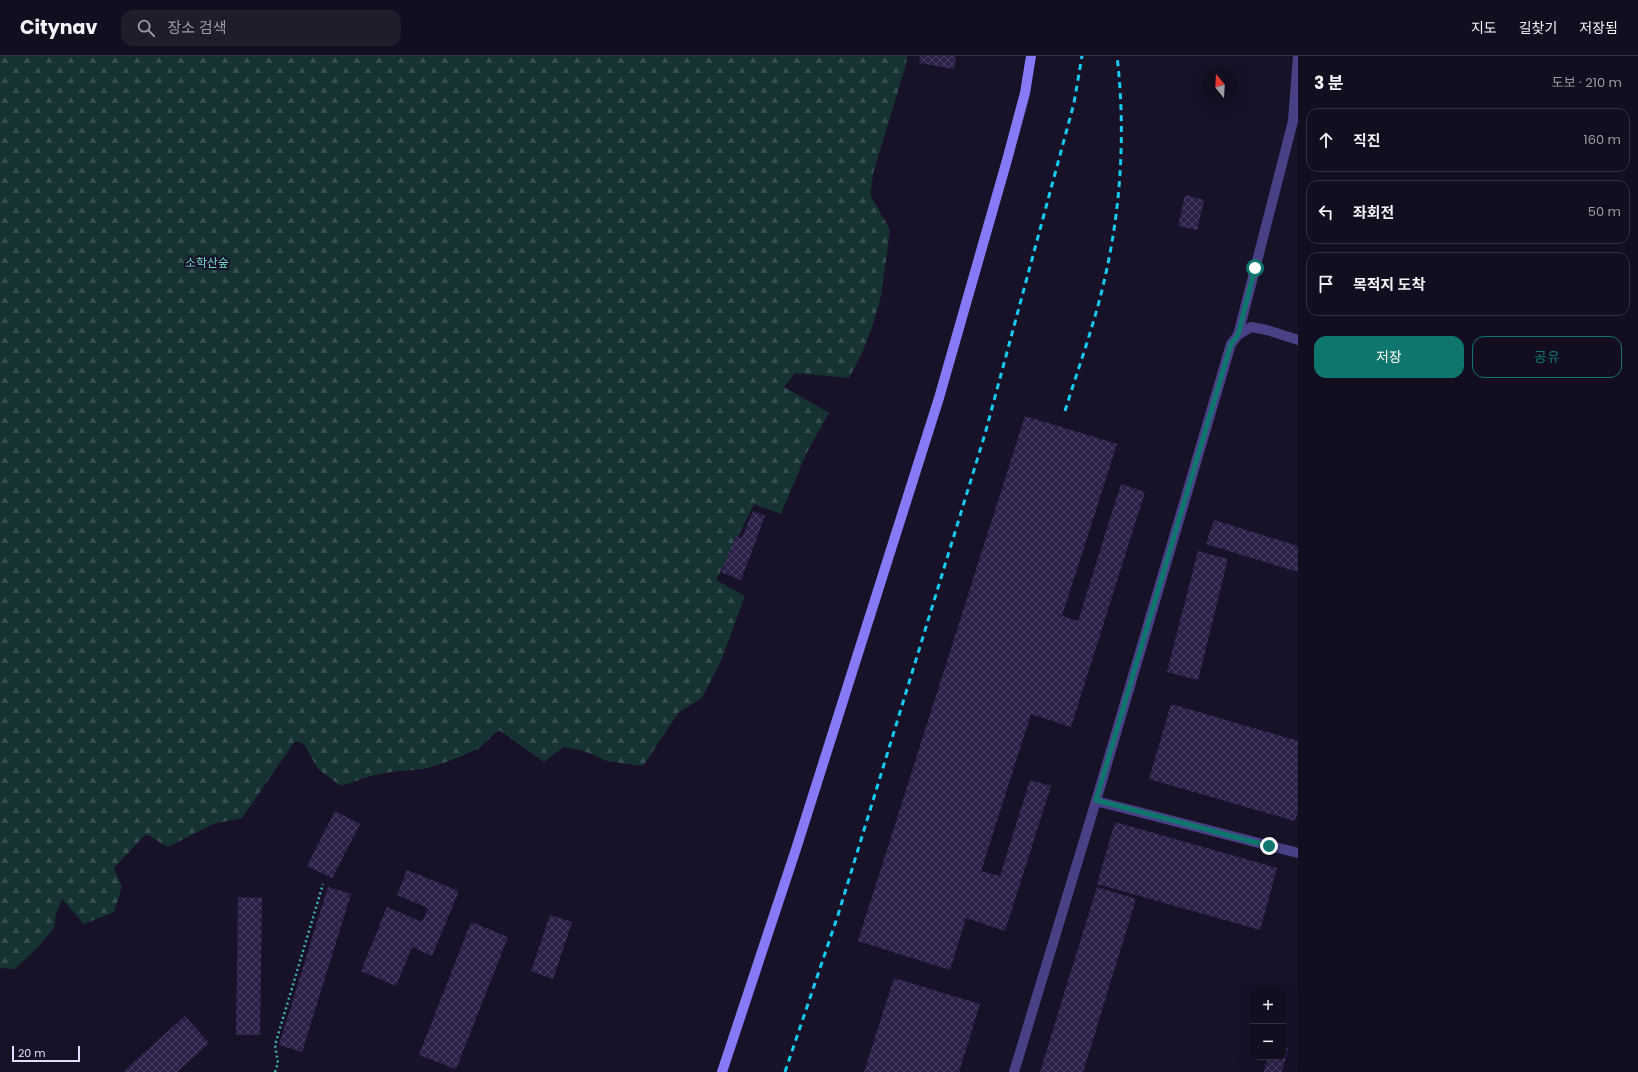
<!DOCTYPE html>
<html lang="ko">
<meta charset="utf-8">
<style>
:root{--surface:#120e1f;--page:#1f1c2c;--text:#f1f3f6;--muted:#9c9ca4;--line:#312e3d;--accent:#0f766e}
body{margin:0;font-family:Poppins,"Noto Sans KR",sans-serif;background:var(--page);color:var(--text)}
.controls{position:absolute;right:12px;bottom:12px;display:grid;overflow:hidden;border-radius:8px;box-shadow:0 4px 16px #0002}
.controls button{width:36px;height:36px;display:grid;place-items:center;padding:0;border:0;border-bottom:1px solid var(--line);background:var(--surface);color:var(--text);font:20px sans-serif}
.compass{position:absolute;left:1202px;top:12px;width:36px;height:36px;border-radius:50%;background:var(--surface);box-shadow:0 4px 16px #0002;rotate:342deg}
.scale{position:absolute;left:12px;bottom:10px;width:68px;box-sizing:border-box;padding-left:4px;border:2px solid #e3ddfd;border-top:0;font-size:11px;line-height:14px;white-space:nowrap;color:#e3ddfd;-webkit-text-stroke:3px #181229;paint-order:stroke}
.stop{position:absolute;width:12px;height:12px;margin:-9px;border:3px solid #0f766e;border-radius:50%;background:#fff}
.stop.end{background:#0f766e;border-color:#fff;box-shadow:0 1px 4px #0008}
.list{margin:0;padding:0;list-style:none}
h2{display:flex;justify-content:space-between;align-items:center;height:52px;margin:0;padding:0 16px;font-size:17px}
h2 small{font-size:13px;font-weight:400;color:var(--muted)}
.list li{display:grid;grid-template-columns:26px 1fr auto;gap:12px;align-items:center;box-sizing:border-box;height:64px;margin:0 8px 8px;padding:0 8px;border:1px solid var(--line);border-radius:12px}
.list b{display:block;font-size:15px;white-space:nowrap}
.list em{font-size:13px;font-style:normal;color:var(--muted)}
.actions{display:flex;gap:8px;padding:12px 16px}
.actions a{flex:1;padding:9px 0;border:1px solid var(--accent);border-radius:12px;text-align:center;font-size:14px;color:var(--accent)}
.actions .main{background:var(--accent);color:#fff}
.icon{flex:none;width:22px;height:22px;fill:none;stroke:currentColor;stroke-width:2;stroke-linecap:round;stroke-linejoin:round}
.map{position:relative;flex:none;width:1298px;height:1016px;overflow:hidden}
header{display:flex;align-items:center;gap:24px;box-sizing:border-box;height:56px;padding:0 20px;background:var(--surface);border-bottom:1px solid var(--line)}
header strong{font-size:19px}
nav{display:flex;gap:22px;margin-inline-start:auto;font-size:14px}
.search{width:280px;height:36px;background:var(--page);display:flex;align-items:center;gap:10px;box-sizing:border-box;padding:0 14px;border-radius:12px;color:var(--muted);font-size:15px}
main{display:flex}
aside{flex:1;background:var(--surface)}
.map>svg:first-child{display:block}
</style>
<header>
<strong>Citynav</strong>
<div class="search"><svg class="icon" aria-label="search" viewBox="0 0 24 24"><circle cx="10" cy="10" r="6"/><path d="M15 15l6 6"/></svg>장소 검색</div>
<nav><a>지도</a><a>길찾기</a><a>저장됨</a></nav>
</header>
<main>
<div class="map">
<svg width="1298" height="1016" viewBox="0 0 1298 1016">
<defs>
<pattern id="forest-firs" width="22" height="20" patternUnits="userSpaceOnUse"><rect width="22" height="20" fill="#163233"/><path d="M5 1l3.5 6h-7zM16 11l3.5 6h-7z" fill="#384f51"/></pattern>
<pattern id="building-cross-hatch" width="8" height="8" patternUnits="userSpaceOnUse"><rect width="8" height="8" fill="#2b2049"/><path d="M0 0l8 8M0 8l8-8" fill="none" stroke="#4a4064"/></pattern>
</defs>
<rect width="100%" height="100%" fill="#181229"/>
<path fill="url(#forest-firs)" d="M 0,0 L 907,0 L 906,9 L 874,114 L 870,138 L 890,174 L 881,240 L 873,269 L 862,297 L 849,322 L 795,317 L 784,331 L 829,357 L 807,396 L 781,458 L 754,448 L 716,524 L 745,540 L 721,605 L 702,642 L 679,656 L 643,710 L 607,705 L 584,695 L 564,691 L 544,706 L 499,674 L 478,693 L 452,704 L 424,713 L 391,716 L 367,721 L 341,730 L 318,713 L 304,688 L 295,685 L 242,762 L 213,768 L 168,791 L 146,778 L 114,812 L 122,831 L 114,856 L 84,868 L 62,843 L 56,858 L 54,872 L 40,889 L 15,913 L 0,912 Z"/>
<path fill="url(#building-cross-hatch)" d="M 920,0 L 956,0 L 954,13 L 919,7 Z
M 1185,139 L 1204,144 L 1197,174 L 1178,170 Z
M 1025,360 L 1117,388 L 1062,560 L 1078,565 L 1121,428 L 1145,436 L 1071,671 L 1031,658 L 981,815 L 1000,820 L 1030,724 L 1051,730 L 1005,875 L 966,862 L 950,914 L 858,885 Z
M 753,455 L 765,460 L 741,524 L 721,516 L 736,480 L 742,482 Z
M 1214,464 L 1298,490 L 1298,516 L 1206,488 Z
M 1198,495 L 1228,503 L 1198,624 L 1167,616 Z
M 1171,648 L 1298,685 L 1298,756 L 1295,765 L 1149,723 Z
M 335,755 L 360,768 L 332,822 L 307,810 Z
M 1115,766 L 1277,812 L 1260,874 L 1097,828 Z
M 407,814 L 459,835 L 432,900 L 412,891 L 396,930 L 361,915 L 387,851 L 422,866 L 428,852 L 397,839 Z
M 328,831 L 351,838 L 302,996 L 279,989 Z
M 1097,831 L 1136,843 L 1083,1016 L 1040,1016 Z
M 238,841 L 262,842 L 260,979 L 236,979 Z
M 550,859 L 572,866 L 553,923 L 531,915 Z
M 471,866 L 508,881 L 456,1013 L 419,999 Z
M 894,922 L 980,948 L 959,1016 L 864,1016 Z
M 185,960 L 209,987 L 177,1016 L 123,1016 Z
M 1283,990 L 1288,992 L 1282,1016 L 1264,1016 L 1267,1001 L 1283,1001 Z"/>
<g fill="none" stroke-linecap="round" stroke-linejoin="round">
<path stroke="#39b4b5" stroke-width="2.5" stroke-dasharray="2 3" stroke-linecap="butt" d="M 275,1016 L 278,1007 L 275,989 L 323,828"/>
<path stroke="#484185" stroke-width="10" d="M 1096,745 L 1298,797
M 1014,1016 L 1096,745 L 1231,288 L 1238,279 L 1251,271 L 1267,274 L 1298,284"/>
<path stroke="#484185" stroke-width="10" d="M 1238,279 L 1293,65 L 1298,0"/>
<path stroke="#867af7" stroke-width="10" d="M 722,1016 L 796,793 L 939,342 L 1007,104 L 1025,37 L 1031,0"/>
<path stroke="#15cbf0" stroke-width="3" stroke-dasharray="6 5" stroke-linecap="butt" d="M 1065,355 C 1078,313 1093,272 1103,230 C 1121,155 1126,77 1117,0
M 785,1016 L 838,859 L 985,378 L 1074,47 L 1082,0"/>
</g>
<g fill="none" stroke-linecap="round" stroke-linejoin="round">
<path stroke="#0f766e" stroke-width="5" d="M 1255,212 L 1238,279 L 1231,288 L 1096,744 L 1269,790"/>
</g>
<g text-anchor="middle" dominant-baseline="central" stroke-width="4" stroke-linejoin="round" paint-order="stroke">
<g font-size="12" fill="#6cdac6" stroke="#181229">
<text x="207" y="206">소학산숲</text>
</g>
</g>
</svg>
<div class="controls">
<button>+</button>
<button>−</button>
</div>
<svg class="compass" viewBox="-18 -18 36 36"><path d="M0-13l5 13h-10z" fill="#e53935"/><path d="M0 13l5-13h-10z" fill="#9c9ca4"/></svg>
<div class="scale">20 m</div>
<div class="stop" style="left:1255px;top:212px"></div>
<div class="stop end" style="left:1269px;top:790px"></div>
</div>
<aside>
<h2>3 분<small>도보 · 210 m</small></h2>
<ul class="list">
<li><svg class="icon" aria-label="ahead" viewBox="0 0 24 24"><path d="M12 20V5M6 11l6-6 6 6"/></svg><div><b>직진</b></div><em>160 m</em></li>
<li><svg class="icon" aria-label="left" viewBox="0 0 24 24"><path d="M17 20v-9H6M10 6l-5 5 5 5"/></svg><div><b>좌회전</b></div><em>50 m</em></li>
<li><svg class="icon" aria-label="arrive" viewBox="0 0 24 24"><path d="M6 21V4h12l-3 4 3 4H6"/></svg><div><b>목적지 도착</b></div></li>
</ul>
<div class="actions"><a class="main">저장</a><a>공유</a></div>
</aside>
</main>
